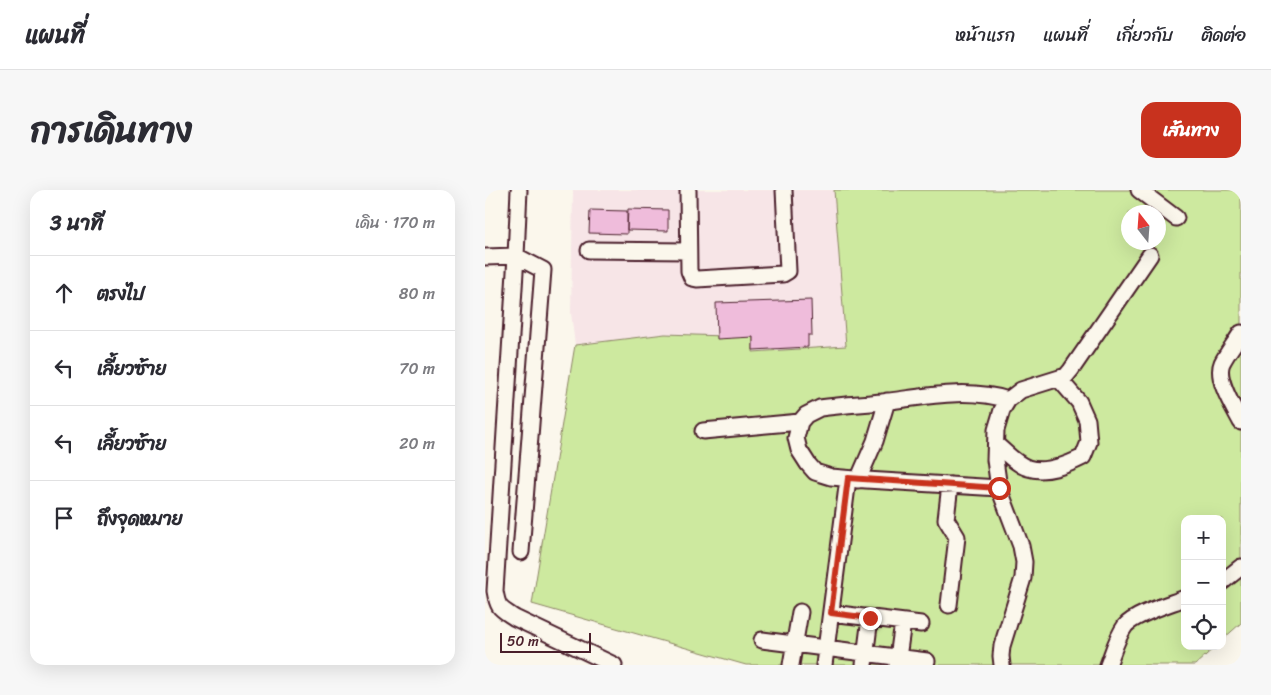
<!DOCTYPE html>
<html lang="th">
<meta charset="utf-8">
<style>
:root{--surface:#fff;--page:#f7f7f7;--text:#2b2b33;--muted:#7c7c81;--line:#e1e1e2;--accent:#c8321e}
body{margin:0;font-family:Sriracha,"Playpen Sans Thai",sans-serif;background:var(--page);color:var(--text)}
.controls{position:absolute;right:15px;bottom:15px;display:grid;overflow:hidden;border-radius:10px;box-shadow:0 5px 20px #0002}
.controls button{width:45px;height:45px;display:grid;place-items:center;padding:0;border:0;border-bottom:1px solid var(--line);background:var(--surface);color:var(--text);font:25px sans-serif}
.compass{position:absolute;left:636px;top:15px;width:45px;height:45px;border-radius:50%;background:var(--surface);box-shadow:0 5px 20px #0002;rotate:343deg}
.scale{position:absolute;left:15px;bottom:12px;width:91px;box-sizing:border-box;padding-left:5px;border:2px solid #4a1f2b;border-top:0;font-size:14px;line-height:18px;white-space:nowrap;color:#4a1f2b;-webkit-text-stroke:4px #fbf7ec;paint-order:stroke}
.stop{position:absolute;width:15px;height:15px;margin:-11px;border:4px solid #c8321e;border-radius:50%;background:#fff}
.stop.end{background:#c8321e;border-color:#fff;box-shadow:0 1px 5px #0008}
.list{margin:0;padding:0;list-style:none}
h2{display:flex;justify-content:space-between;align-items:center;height:65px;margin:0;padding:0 20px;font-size:21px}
h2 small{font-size:16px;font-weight:400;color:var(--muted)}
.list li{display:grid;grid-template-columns:32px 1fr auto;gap:15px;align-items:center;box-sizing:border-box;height:75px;padding:0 20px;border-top:1px solid var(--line)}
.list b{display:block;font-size:19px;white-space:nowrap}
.list em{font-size:16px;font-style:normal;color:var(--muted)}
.icon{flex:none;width:28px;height:28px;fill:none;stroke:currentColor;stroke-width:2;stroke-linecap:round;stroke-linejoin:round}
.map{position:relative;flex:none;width:756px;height:475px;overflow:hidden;border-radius:15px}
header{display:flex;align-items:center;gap:30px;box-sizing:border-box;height:70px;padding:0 25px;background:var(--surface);border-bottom:1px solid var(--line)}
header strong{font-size:24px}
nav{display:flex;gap:28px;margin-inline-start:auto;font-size:18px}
.intro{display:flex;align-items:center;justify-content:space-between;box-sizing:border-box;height:120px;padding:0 30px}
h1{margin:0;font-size:35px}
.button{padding:12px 22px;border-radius:15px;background:var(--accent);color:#fff;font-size:18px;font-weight:700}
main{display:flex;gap:30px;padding:0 30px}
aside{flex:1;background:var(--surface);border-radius:15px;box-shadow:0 5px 20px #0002}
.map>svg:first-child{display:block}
</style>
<header>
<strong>แผนที่</strong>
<nav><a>หน้าแรก</a><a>แผนที่</a><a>เกี่ยวกับ</a><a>ติดต่อ</a></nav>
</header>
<div class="intro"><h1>การเดินทาง</h1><a class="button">เส้นทาง</a></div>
<main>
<aside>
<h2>3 นาที<small>เดิน · 170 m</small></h2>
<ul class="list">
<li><svg class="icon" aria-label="ahead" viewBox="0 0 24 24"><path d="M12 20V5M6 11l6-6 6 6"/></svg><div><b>ตรงไป</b></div><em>80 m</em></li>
<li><svg class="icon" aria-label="left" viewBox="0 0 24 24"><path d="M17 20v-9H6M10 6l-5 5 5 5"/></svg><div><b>เลี้ยวซ้าย</b></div><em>70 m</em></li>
<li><svg class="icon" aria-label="left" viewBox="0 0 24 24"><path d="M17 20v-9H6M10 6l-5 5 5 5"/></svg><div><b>เลี้ยวซ้าย</b></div><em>20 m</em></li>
<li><svg class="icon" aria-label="arrive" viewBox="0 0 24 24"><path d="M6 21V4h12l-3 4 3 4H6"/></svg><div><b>ถึงจุดหมาย</b></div></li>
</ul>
</aside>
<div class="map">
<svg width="756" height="475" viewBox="0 0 756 475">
<rect width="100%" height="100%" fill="#fbf7ec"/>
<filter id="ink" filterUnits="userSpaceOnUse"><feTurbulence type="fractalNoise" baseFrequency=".02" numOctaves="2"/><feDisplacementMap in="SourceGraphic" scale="10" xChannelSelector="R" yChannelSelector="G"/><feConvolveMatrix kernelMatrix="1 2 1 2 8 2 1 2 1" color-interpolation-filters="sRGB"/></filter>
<g filter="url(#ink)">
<path fill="#f7e5e7" d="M 88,0 L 349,0 L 362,156 L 268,162 L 180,144 L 90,155 L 86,123 Z"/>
<path fill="#cde99f" stroke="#8c8465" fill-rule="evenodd" d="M 349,0 L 756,0 L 756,433 L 737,450 L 737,329 L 700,329 L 700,456 L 731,456 L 710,475 L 261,475 L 47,414 L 90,155 L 180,144 L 268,147 L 268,162 L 361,156 ZM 644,22 L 674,22 L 674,52 L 644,52 Z"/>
<path fill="#efbcdb" stroke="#4a1f2b" d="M 143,19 L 183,20 L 183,41 L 142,40 Z
M 105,20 L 142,21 L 142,44 L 104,43 Z
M 326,110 L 327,145 L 323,145 L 323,157 L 268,160 L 268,147 L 232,149 L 231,113 Z"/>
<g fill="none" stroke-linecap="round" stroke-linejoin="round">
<defs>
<path id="minor" d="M 34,0 L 31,66 L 10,401 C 13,419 15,418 30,428 L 129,475
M 203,0 L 204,81 L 207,88 L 212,89 L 298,84 L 303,81 L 299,0
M 654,0 L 691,28
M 104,60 L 203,61
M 0,67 L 31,66 L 58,80 L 36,362
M 756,143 C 750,153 742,163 737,173 C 730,189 749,218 756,232
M 218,241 L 315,232
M 511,254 C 520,262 531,274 543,278 C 561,284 582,275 598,267 L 604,252 L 602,230 L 594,212 L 574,189
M 373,290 L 390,251 L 402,211
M 514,298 L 381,290 L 346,287 L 330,282 L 323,274 L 314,260 L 311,248 L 315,232 L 321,225 L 335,218 C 356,215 376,214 397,212 C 439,207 482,197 523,210
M 737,392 L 756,377
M 464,415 L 472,347 L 461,329 L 465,295
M 346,423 L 436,434
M 277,450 L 442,471
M 306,475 L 315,422
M 339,475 L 363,289
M 379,475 L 385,428
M 412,475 L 418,432
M 517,475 L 516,466 L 517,456 L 538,388 L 539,372 L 536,356 L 514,298 L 510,270 L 511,240 L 517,220 L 523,210 L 536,200 L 581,186 L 586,180 L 665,65
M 623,475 C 628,462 632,447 640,436 C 650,424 685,414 700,408"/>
</defs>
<use href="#minor" stroke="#4a1f2b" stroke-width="19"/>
<use href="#minor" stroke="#fbf7ec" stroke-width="15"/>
</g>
</g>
<g fill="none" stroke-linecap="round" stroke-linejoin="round" filter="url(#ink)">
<path stroke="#c8321e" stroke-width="6" d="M 385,428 L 346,423 L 363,288 L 514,298"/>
</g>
</svg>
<div class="controls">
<button>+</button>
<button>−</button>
<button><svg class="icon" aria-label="locate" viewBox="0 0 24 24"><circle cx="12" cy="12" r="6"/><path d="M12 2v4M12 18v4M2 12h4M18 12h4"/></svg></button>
</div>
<svg class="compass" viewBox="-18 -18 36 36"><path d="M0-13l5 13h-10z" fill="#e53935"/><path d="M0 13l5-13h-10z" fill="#7c7c81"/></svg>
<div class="scale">50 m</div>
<div class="stop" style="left:514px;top:298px"></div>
<div class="stop end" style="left:385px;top:428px"></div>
</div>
</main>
